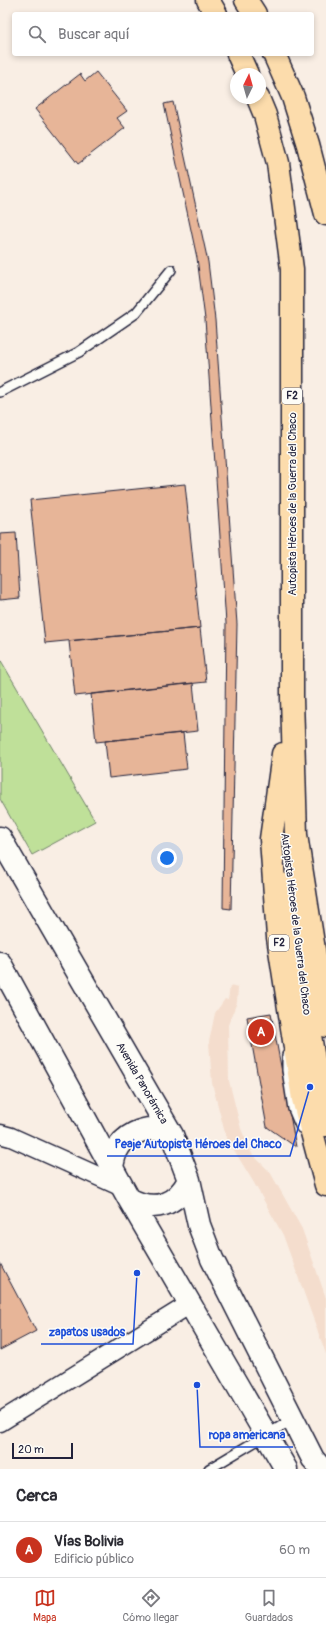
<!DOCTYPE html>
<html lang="es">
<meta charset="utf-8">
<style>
:root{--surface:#fff;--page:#f2f2f3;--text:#2b2b33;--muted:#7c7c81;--line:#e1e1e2;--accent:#c8321e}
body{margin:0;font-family:Pangolin,sans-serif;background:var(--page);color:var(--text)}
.compass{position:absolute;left:230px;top:68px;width:36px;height:36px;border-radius:50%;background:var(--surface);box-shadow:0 2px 6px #0003;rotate:5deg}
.scale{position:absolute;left:12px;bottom:10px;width:61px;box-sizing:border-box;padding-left:4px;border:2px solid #22223b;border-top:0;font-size:11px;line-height:14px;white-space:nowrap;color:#22223b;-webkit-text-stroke:3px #fdfcf7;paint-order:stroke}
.you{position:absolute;left:167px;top:858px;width:14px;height:14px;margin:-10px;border:3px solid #fff;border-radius:50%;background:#1a73e8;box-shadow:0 0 0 6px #1a73e833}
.badge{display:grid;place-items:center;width:26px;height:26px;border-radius:50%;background:var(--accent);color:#fff;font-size:13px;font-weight:700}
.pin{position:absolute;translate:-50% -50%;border:2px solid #fff;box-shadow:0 1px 4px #0006}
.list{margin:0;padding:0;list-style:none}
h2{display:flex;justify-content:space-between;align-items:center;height:52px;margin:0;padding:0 16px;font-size:17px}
h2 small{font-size:13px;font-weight:400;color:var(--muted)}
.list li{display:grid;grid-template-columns:26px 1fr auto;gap:12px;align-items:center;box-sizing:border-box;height:56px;padding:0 16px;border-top:1px solid var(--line)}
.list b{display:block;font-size:15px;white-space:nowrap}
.list p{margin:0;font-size:13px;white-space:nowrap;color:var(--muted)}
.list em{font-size:13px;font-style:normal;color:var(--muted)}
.icon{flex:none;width:22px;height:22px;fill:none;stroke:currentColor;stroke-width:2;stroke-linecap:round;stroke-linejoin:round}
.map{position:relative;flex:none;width:326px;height:1469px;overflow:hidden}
.search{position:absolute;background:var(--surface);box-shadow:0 2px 6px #0003;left:12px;right:12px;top:12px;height:44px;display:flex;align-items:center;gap:10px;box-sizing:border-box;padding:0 14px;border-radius:4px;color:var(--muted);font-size:15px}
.sheet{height:108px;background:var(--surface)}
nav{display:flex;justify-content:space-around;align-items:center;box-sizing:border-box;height:56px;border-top:1px solid var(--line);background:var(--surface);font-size:11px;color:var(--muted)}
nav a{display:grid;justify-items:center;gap:2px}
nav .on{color:var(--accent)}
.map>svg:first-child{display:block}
</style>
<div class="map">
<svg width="326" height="1469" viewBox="0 0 326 1469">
<rect width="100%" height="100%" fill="#f9eee4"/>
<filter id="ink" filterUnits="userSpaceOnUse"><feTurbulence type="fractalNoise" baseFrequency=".025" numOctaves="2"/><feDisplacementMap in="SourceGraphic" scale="8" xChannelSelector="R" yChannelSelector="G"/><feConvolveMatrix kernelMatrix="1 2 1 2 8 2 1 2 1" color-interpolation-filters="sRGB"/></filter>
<g filter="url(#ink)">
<path fill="#f4ddcd" d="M 230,986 L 238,988 L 237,1002 L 228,1025 L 229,1081 L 241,1129 L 252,1154 L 270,1172 L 302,1229 L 326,1298 L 326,1354 L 283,1235 L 254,1183 L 226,1137 L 212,1083 L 209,1042 L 215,1013 L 225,999 L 228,1000 Z"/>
<path fill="#bfe099" stroke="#70816a" d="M 0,659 L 95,821 L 32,855 L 0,799 Z"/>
<path fill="#e7b598" stroke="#22223b" d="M 96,72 L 127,111 L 117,118 L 125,128 L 78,164 L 35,109 L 80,74 L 85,81 Z
M 173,102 L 208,262 L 215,320 L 237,624 L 231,909 L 223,908 L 226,623 L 205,319 L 197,258 L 164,104 Z
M 185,484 L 200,628 L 45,643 L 30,500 Z
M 16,533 L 20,598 L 0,600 L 0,534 Z
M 200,628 L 206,682 L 75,696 L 69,641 Z
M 193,683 L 198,731 L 96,742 L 91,694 Z
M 183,733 L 187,769 L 109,778 L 105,741 Z
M 271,1013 L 296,1147 L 267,1127 L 247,1017 Z
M 0,1263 L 36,1331 L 0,1350 Z"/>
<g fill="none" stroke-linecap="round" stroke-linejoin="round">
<defs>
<path id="lane" d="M 0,392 L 79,352 L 136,313 L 171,270
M 287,1055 L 287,1070 L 293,1109 L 301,1128
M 209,1469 L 293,1419"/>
<path id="street" d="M 0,1134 L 11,1137 L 122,1187
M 0,1422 L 190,1304"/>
<path id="secondary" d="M 0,838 L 172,1135 L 189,1180 L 199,1225 L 212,1259 L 313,1459 L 322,1469
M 0,963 L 129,1199 L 286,1469
M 112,1167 C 113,1162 114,1156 116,1152 C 123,1136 143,1126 160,1130 C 164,1131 168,1133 172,1135
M 129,1199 C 155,1213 176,1205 189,1180"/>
<path id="highway" d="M 208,0 L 216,14
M 246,0 L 255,14
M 238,54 L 247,74
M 274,54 L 293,97 L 308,145 L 326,214
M 258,98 L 265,115 L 278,163 L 292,269 L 292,698 L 296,835 L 326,1026
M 283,754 L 271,839 L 278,937 L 303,1099 L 326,1185
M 289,884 C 299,965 310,1046 326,1125"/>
</defs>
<use href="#lane" stroke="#22223b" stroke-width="12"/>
<use href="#street" stroke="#22223b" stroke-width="21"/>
<use href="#secondary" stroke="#22223b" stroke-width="25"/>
<use href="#highway" stroke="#22223b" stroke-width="25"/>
<use href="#lane" stroke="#fdfcf7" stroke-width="9"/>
<use href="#street" stroke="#fdfcf7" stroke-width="18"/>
<use href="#secondary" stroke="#fdfcf7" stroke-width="22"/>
<use href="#highway" stroke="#fcdcac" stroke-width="22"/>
</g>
</g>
<g text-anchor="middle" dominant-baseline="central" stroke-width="3" stroke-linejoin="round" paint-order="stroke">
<g fill="#fdfcf7" stroke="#646373" stroke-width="1">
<rect x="282" y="388" width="20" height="16" rx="3"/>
<rect x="269" y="935" width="20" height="16" rx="3"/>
</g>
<g font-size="10" font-weight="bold" fill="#22223b">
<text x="292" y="396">F2</text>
<text x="279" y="943">F2</text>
</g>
<g font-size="11" fill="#22223b" stroke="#fdfcf7">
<text transform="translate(292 504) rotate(-90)">Autopista Héroes de la Guerra del Chaco</text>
<text transform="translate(296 924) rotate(83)">Autopista Héroes de la Guerra del Chaco</text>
<text transform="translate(142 1083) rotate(60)">Avenida Panorámica</text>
</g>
</g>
<path fill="none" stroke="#1d4ed8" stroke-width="1.5" d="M310 1087L290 1156H107M137 1273L133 1344H41M197 1385L200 1447H293"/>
<g fill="#1d4ed8" stroke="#fdfcf7" stroke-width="1.5">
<circle cx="310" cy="1087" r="4"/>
<circle cx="137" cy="1273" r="4"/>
<circle cx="197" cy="1385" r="4"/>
</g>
<g font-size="12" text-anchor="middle" font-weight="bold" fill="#1d4ed8" stroke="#fdfcf7" stroke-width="3" stroke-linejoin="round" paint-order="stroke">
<text x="198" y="1148">Peaje Autopista Héroes del Chaco</text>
<text x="87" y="1336">zapatos usados</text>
<text x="247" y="1439">ropa americana</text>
</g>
</svg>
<svg class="compass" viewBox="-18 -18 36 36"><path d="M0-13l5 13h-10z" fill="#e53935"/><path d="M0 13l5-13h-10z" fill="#7c7c81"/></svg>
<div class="scale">20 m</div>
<div class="you"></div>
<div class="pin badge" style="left:261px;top:1032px">A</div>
<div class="search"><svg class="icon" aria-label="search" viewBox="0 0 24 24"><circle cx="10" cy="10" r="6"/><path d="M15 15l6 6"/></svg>Buscar aquí</div>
</div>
<section class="sheet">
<h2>Cerca<small></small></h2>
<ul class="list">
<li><span class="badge">A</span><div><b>Vías Bolivia</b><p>Edificio público</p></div><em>60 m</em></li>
</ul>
</section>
<nav>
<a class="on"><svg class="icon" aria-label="map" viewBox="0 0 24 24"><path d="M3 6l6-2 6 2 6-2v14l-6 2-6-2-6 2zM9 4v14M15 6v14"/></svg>Mapa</a>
<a><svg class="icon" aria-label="directions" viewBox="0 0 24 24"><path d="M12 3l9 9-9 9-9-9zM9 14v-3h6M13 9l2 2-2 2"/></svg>Cómo llegar</a>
<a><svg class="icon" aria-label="saved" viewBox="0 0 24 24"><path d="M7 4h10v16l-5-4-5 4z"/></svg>Guardados</a>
</nav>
